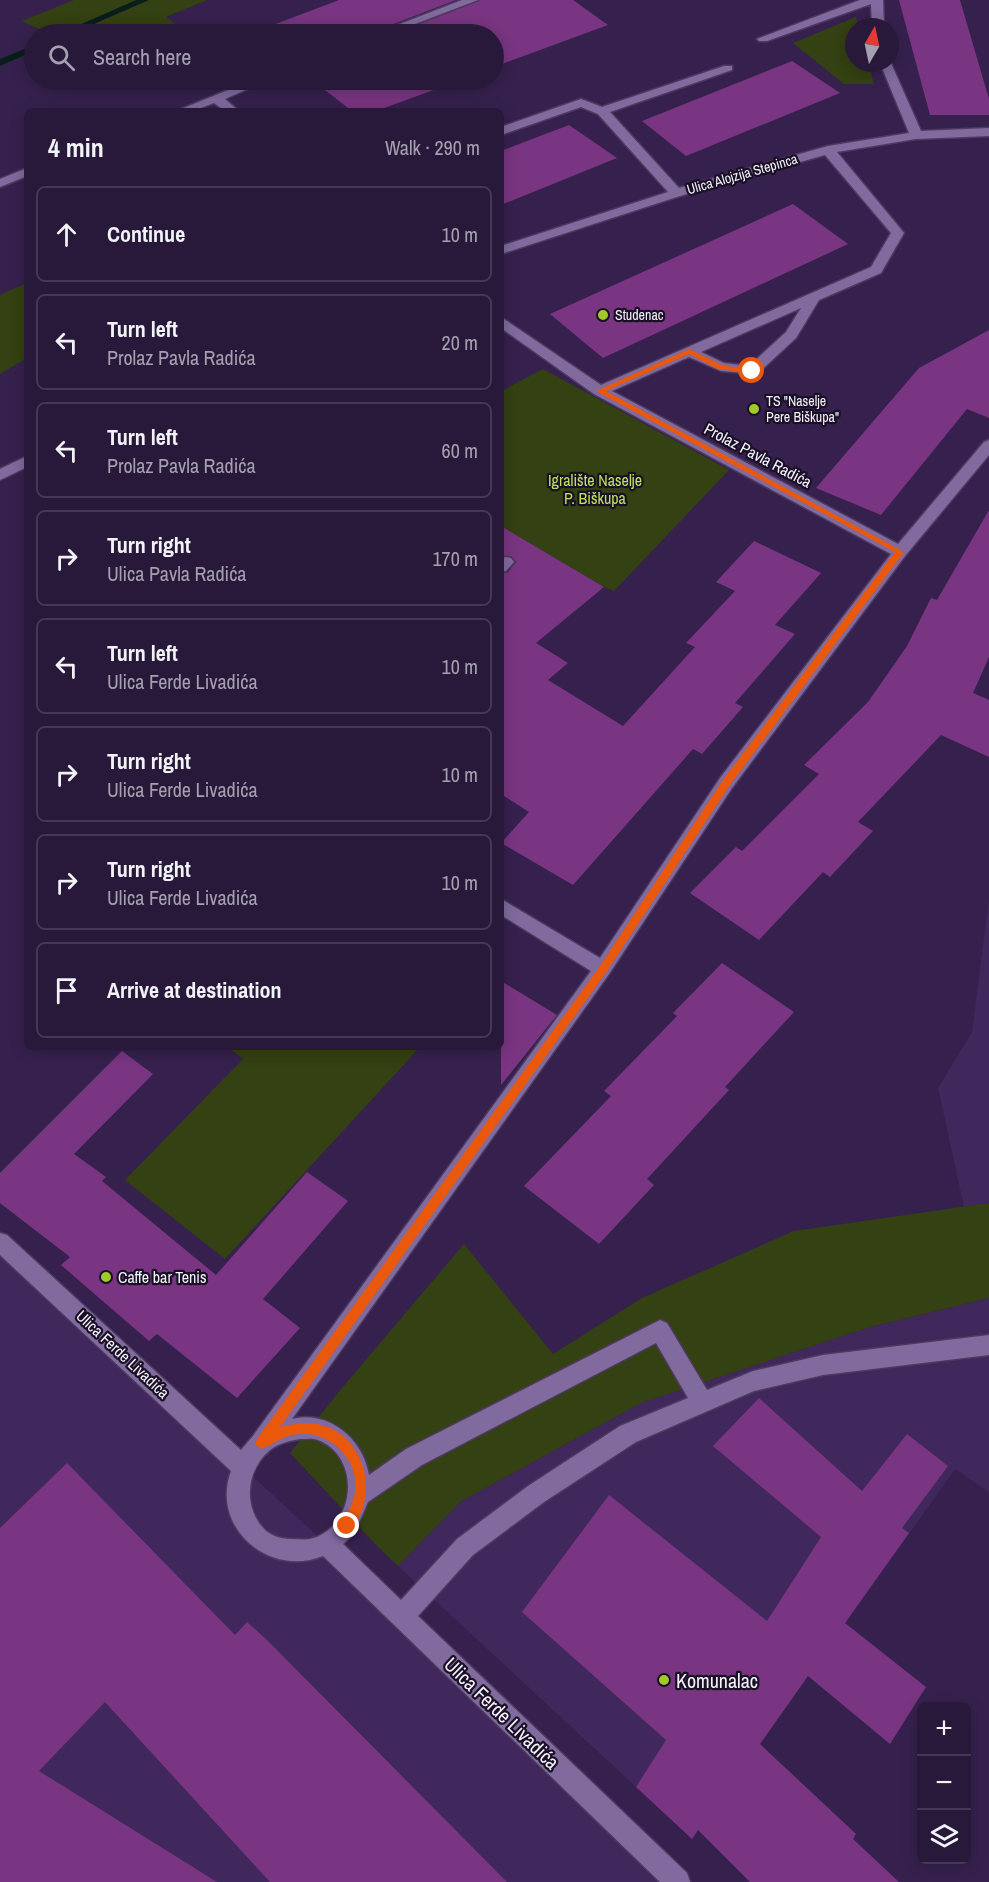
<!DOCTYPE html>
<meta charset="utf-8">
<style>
:root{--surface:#28193a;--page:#302242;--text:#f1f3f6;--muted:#a5a0af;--line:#443854}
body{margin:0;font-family:"Archivo Narrow",sans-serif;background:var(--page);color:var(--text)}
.controls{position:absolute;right:18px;bottom:18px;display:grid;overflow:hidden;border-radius:9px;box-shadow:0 3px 15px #0003}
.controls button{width:54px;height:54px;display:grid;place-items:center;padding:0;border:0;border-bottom:2px solid var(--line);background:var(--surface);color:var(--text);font:30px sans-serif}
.compass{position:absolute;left:845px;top:18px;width:54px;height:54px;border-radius:50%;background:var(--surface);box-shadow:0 3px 15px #0003;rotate:9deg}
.stop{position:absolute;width:18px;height:18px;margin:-14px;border:4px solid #ea580c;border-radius:50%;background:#fff}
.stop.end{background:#ea580c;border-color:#fff;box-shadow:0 2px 6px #0008}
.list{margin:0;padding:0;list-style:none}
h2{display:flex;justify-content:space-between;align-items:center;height:78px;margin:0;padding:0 24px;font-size:26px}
h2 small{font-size:20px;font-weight:400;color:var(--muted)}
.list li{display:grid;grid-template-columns:39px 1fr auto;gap:18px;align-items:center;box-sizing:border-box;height:96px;margin:0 12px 12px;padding:0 12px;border:2px solid var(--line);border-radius:9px}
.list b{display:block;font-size:22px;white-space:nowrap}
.list p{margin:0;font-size:20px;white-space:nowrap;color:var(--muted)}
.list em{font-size:20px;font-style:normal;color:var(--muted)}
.icon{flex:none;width:33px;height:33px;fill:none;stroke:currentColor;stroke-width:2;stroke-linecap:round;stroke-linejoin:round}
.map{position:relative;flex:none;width:989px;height:1882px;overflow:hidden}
.search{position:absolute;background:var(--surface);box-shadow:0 3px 15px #0003;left:24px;top:24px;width:480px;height:66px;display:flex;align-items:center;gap:15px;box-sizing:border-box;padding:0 21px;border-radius:33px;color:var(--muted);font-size:22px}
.panel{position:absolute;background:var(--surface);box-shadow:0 3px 15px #0003;left:24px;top:108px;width:480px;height:942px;border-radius:9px}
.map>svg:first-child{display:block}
</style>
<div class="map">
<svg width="989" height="1882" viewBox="0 0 989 1882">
<rect width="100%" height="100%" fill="#36214e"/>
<path fill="#40275c" d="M 989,899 L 989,1203 L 964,1207 L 938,1088 L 972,1032 Z
M 0,1243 L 311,1530 L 678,1882 L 0,1882 Z
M 989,1298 L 989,1492 L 955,1469 L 692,1839 L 398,1566 L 460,1502 L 641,1403 L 870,1327 Z"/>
<path fill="#344112" d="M 74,0 L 207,0 L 166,17 L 182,29 L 167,34 L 111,34 L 91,23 C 56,37 56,38 22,21 Z
M 856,17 L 859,27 L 854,27 L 854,63 L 868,63 L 874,84 L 844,84 L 793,43 Z
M 27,283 L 27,358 L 0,374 L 0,295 Z
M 543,369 L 729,470 L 614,591 L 604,587 L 501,526 L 501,391 Z
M 228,1047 L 420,1047 L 225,1259 L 125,1180 L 243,1059 Z
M 989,1203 L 989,1298 L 870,1327 L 641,1403 L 460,1502 L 398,1566 L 378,1547 L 290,1453 L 342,1388 L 464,1244 L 553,1354 L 642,1298 L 794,1231 Z"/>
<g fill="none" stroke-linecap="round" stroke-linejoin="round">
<path fill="#091e1b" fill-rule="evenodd" d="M 136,0 L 149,0 L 71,34 L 59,34 Z
M 34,45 L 34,51 L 0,66 L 0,59 Z"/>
</g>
<path fill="#793581" d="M 339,0 L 456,0 L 373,32 L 372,34 L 252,33 Z
M 480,0 L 573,0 L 608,25 L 494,67 L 494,34 L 394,34 Z
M 899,0 L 960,0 L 989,99 L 989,115 L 930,115 Z
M 792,61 L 840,93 L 686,156 L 642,121 Z
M 312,80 L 461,80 L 376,111 L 352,111 Z
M 569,125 L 617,158 L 501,205 L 501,151 Z
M 793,204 L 848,244 L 603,358 L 550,314 Z
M 989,330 L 989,418 L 967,409 L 881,515 L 816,488 L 919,368 Z
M 989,510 L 989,657 L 973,693 L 989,700 L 989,757 L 941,735 L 858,822 L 873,831 L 830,877 L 823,872 L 759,940 L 690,893 L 736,847 L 742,851 L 819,774 L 804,765 L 868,702 L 907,646 L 931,598 L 937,600 Z
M 501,526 L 604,587 L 536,643 L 568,663 L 548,680 L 623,726 L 695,647 L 686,643 L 735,591 L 716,582 L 754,541 L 821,573 L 775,625 L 795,634 L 735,703 L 743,707 L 702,754 L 693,749 L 573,885 L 501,843 L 529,812 L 501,794 L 501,574 L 508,572 L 516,562 L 511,556 L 501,556 Z
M 722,963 L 794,1012 L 725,1087 L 729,1090 L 647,1179 L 654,1185 L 599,1244 L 524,1186 L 611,1096 L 604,1091 L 677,1016 L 673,1013 Z
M 501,981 L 557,1015 L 501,1085 Z
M 122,1051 L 153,1074 L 74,1154 L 106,1177 L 102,1181 L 216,1275 L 307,1172 L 348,1201 L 263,1299 L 300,1328 L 237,1398 L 157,1334 L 149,1341 L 61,1265 L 70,1257 L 0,1203 L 0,1173 Z
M 759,1398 L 862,1491 L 907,1434 L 948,1466 L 902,1528 L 909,1533 L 845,1623 L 926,1687 L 890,1744 L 808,1676 L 760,1744 L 856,1834 L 853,1839 L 899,1882 L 750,1882 L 698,1830 L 692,1839 L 636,1787 L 666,1740 L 522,1612 L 609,1495 L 767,1621 L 821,1537 L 713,1446 Z
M 67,1463 L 235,1635 L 247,1622 L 266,1639 L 507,1882 L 270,1882 L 105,1702 L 39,1771 L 217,1882 L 0,1882 L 0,1528 Z"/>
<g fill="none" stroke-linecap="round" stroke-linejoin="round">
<defs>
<path id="minor" d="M 462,0 L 478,0 L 389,34 L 374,34 Z
M 860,0 L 883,0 L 884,27 L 872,27 L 871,4 L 767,41 L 759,41 L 757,39 Z
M 890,61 L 921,131 L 989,128 L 989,136 L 916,139 L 837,152 L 904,233 L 881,273 L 819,300 L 796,338 L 757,374 L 721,371 L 689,357 L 612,391 L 898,544 L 984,442 L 989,440 L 989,455 L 905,556 L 732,788 L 609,974 L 292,1419 C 329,1410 363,1439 369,1475 L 406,1449 L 660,1320 L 667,1323 L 707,1390 L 753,1371 L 823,1355 L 989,1335 L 989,1355 L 823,1375 L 754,1391 L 636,1442 L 544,1502 L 473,1555 L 418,1616 L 687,1873 L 690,1882 L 660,1882 L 323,1556 C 270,1578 210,1528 231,1471 L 0,1255 L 0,1233 L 7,1235 L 241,1450 L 253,1436 L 591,971 L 501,915 L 501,899 L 600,958 L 720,778 L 891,554 L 594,394 L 501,328 L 501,317 L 601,385 L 871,267 L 891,233 L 825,155 L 680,196 L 501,254 L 501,246 L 668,192 L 598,114 L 581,107 L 501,135 L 501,127 L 581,99 L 602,107 L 724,66 L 732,66 L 732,70 L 610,112 L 679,188 L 828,146 L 909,133 L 880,63 L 890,63 ZM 801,308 L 786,332 L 749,366 L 724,363 L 701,352 ZM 656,1343 L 688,1398 L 620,1426 L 528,1486 L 457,1539 L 401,1600 L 343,1544 L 354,1534 L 368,1502 L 422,1465 ZM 300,1439 C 306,1439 313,1438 318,1440 C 362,1457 356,1528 310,1539 C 305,1540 298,1539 292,1539 C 282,1539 274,1537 266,1531 C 242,1508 246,1470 270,1450 C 279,1443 289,1441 300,1439 Z
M 253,80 L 268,80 L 225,99 L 239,111 L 225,111 L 214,103 L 193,111 L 176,111 Z
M 27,168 L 27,176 L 0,187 L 0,179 Z
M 27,456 L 27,467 L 0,480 L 0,469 Z
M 506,557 L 511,558 L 514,562 L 506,571 L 501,572 L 501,558 Z"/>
</defs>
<use href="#minor" stroke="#4d3a5f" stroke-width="3"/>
<use href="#minor" fill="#806a9e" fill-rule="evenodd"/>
</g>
<path fill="#ea580c" d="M 689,349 L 722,365 L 756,371 L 752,373 L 718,369 L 689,354 L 606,391 L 904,552 L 730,785 L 607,971 L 280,1427 C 294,1424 307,1421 321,1425 C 361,1435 377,1485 358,1519 C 355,1524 353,1530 347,1532 L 341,1526 C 346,1515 353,1505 355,1492 C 360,1461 331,1431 299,1434 C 284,1435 274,1444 261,1449 L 255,1444 L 257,1439 L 600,966 L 723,780 L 895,552 L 596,391 Z"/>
<g fill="#a1c929" stroke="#191025" stroke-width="2">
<circle cx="603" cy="315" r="6"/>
<circle cx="754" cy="409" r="6"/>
<circle cx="106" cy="1277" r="6"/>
<circle cx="664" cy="1680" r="6"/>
</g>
<g text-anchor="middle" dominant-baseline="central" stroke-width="4.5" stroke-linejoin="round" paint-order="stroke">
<g font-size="14" fill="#f5f1fd" stroke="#191025">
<text transform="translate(742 174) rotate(-16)">Ulica Alojzija Stepinca</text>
</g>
<g font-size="14" fill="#f5f1fd" stroke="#191025" text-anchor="start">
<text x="615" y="315">Studenac</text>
<text x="766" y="401">TS "Naselje<tspan x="766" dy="16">Pere Biškupa"</tspan></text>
</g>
<g font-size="16" fill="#f5f1fd" stroke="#191025">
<text transform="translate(758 455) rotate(28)">Prolaz Pavla Radića</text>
<text transform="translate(123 1354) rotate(43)">Ulica Ferde Livadića</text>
</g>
<g font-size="16" fill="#bce35a" stroke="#191025">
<text x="595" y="480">Igralište Naselje<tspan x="595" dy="18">P. Biškupa</tspan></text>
</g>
<g font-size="16" fill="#f5f1fd" stroke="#191025" text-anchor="start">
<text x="118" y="1277">Caffe bar Tenis</text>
</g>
<g font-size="20" fill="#f5f1fd" stroke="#191025" text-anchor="start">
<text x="676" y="1680">Komunalac</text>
</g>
<g font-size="20" fill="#f5f1fd" stroke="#191025">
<text transform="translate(502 1713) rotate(44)">Ulica Ferde Livadića</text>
</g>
</g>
</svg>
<div class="controls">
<button>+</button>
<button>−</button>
<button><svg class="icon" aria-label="layers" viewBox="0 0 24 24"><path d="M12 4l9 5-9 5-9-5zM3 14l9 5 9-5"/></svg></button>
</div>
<svg class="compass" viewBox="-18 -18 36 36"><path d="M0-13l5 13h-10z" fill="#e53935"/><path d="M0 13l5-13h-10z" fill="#a5a0af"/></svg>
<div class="stop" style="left:752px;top:371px"></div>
<div class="stop end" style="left:347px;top:1526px"></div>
<div class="search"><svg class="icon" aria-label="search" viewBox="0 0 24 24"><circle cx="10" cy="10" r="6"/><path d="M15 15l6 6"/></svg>Search here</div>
<section class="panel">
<h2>4 min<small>Walk · 290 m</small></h2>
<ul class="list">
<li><svg class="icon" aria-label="ahead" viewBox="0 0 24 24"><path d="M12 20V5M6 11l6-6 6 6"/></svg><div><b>Continue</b></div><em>10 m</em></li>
<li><svg class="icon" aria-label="left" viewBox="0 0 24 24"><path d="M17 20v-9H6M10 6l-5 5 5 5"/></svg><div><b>Turn left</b><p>Prolaz Pavla Radića</p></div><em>20 m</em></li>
<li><svg class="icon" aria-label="left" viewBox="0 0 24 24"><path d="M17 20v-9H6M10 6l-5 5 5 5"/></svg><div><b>Turn left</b><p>Prolaz Pavla Radića</p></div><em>60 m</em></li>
<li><svg class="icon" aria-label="right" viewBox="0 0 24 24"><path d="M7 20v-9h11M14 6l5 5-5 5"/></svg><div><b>Turn right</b><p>Ulica Pavla Radića</p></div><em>170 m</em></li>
<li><svg class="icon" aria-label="left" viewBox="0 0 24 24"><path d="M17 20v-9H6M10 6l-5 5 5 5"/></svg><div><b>Turn left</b><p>Ulica Ferde Livadića</p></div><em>10 m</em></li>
<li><svg class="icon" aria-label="right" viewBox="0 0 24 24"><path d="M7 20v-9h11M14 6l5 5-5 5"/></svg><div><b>Turn right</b><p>Ulica Ferde Livadića</p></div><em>10 m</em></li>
<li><svg class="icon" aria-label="right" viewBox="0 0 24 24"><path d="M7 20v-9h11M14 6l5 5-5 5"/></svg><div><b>Turn right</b><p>Ulica Ferde Livadića</p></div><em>10 m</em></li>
<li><svg class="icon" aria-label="arrive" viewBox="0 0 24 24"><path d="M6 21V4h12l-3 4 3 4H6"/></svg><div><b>Arrive at destination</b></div></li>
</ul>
</section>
</div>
